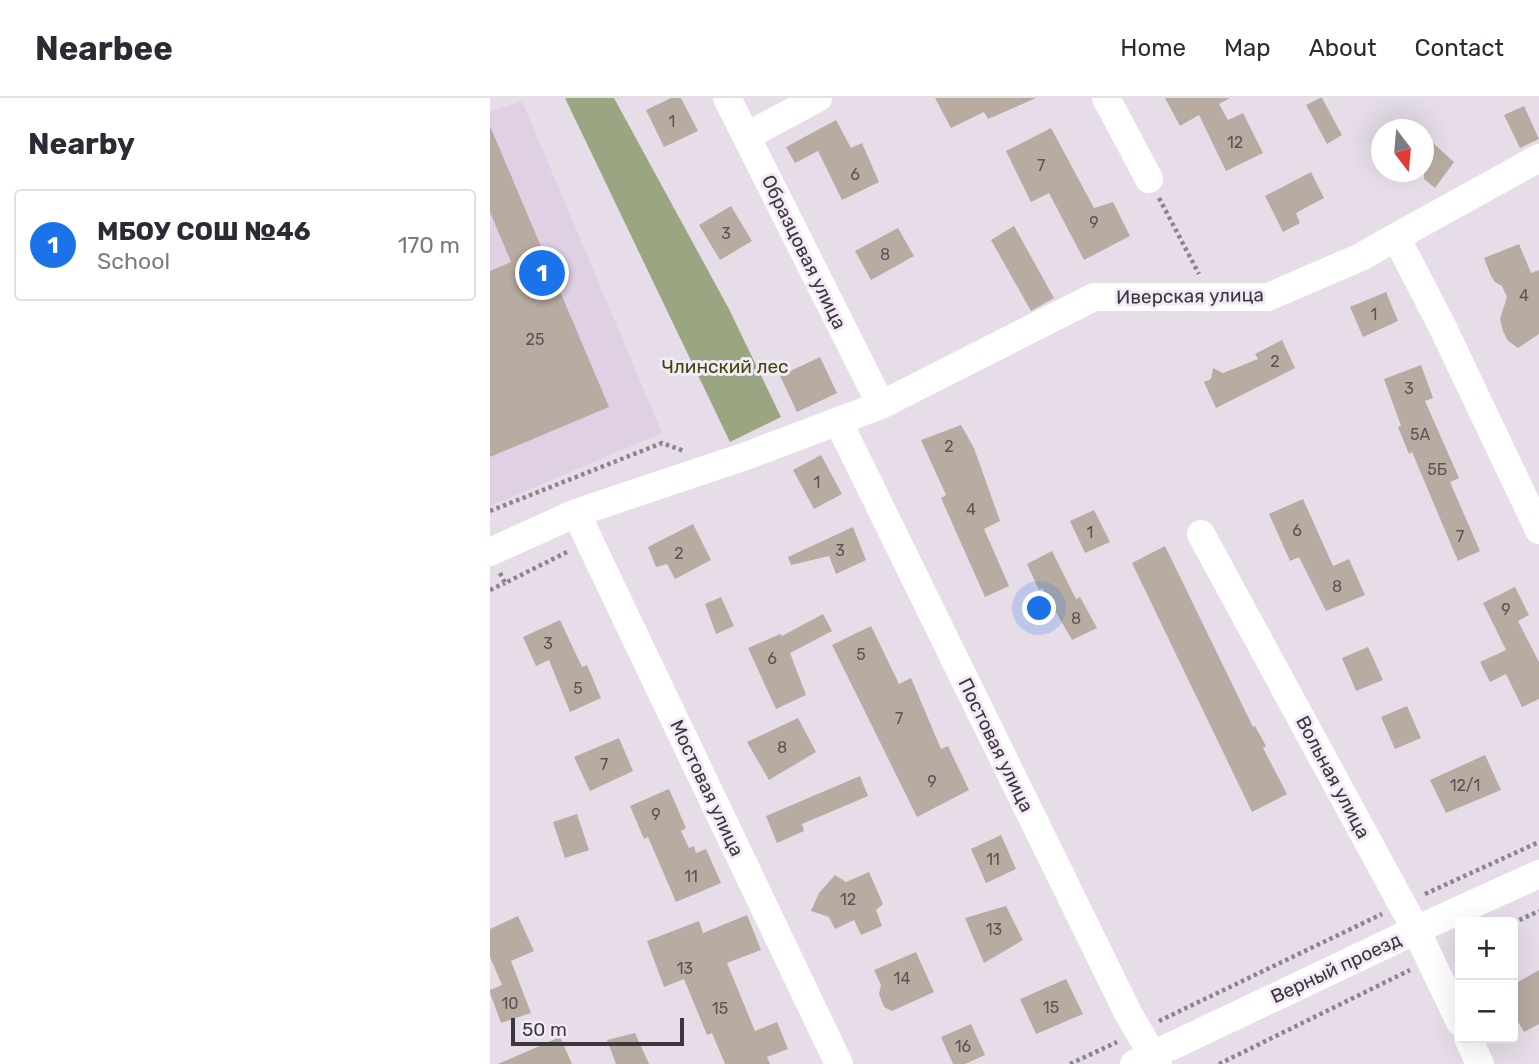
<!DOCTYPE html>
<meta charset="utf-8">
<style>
:root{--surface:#fff;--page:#f2f2f3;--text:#2b2b33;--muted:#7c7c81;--line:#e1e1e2;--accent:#1a73e8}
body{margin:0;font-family:Rubik,sans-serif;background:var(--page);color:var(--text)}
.controls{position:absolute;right:21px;bottom:21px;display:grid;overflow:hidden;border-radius:7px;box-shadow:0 7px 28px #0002}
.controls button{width:63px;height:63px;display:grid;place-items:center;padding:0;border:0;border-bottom:2px solid var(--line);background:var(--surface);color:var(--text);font:35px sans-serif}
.compass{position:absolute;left:881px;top:21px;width:63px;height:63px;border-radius:50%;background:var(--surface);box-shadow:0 7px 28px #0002;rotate:164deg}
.scale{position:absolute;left:21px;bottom:18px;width:173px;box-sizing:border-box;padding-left:7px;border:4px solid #3b373c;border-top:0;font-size:19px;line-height:24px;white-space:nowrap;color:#3b373c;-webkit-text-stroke:5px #f4eaf7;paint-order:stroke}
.you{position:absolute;left:550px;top:511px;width:24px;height:24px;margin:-18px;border:5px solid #fff;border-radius:50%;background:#1a73e8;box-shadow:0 0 0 10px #1a73e833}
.badge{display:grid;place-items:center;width:46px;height:46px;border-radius:50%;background:var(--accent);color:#fff;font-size:23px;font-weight:700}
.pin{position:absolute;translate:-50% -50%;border:4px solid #fff;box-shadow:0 2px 7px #0006}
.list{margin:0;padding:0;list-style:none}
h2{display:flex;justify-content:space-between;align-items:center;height:91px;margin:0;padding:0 28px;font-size:30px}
h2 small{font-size:23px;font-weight:400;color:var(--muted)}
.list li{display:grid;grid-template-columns:46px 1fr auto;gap:21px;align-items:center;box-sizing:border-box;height:112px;margin:0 14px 14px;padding:0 14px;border:2px solid var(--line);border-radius:7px}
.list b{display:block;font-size:26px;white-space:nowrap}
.list p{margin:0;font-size:23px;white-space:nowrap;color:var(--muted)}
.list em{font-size:23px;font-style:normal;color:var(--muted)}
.map{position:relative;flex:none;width:1049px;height:966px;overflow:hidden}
header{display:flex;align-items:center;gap:42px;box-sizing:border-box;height:98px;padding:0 35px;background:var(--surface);border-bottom:2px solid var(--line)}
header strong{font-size:33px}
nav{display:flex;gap:38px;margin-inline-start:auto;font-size:24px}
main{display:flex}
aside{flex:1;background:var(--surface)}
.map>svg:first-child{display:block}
</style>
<header>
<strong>Nearbee</strong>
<nav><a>Home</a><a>Map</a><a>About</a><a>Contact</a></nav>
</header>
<main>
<aside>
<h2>Nearby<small></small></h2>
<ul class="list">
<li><span class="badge">1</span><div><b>МБОУ СОШ №46</b><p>School</p></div><em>170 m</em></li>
</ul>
</aside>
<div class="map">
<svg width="1049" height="966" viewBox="0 0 1049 966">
<rect width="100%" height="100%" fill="#e6dde9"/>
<path fill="#dfd0e3" d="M 32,3 L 172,335 L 0,408 L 0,14 Z"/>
<path fill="#9aa681" d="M 75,0 L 124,0 L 239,211 L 291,319 L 240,344 Z"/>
<path fill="#b8aca2" d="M 181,0 L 191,0 L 208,33 L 174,49 L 156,12 Z
M 445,0 L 546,0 L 498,21 L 494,14 L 461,30 Z
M 675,0 L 740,0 L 729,6 L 738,22 L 753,15 L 773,55 L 736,73 L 709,17 L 690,28 Z
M 830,0 L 832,0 L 852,37 L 837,46 L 816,7 Z
M 1034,8 L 1049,41 L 1030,50 L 1014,17 Z
M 346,22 L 361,50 L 372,45 L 389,84 L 352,102 L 328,53 L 305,65 L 296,49 Z
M 0,28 L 119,309 L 0,359 L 0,173 L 21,164 L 0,114 Z
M 561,30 L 604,110 L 623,104 L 640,138 L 594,162 L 559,95 L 541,104 L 516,53 Z
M 934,37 L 964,64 L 945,90 L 934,81 Z
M 821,74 L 834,100 L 806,115 L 810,125 L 793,134 L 775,98 Z
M 241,108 L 262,143 L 230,162 L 209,127 Z
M 524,128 L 564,200 L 541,213 L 501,142 Z
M 408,130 L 424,158 L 381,182 L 365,153 Z
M 1029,146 L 1041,175 L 1049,172 L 1049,236 L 1028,250 L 1018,243 L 1013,233 L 1010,221 L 1017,199 L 1012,188 L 1005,184 L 1001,178 L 994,160 Z
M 896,194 L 908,223 L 873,239 L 860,209 Z
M 792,242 L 805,270 L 726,310 L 714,284 L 721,281 L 723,270 L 733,275 L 768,261 L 765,256 Z
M 330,259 L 347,295 L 307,314 L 290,278 Z
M 931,267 L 943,300 L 935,303 L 969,380 L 960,384 L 990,453 L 968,463 L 922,354 L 919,356 L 908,329 L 911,328 L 894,281 Z
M 471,327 L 484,350 L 510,423 L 494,431 L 519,488 L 495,499 L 451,400 L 456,397 L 431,342 Z
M 331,357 L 352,396 L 324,411 L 303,372 Z
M 813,401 L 843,468 L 859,461 L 875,497 L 836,513 L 809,459 L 800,463 L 779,416 Z
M 604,412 L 620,444 L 595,455 L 580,423 Z
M 203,426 L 221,462 L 185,481 L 177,466 L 166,469 L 158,449 Z
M 363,429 L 376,462 L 346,476 L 339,458 L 301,467 L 298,459 Z
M 675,448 L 763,629 L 765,628 L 776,648 L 773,650 L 797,696 L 762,714 L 642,465 Z
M 562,453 L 586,501 L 590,499 L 607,530 L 582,542 L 552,490 L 549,492 L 537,466 Z
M 1025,489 L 1039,517 L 1028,523 L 1049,564 L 1049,601 L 1032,609 L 1016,576 L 1000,584 L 990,564 L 1016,552 L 993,505 Z
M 231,499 L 244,528 L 226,536 L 215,506 Z
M 333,516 L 342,533 L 300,555 L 316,597 L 286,611 L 258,550 L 290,536 L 292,538 Z
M 70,522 L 92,569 L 97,567 L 111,600 L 80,614 L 59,562 L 46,568 L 33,539 Z
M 381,528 L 409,586 L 421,580 L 451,651 L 458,648 L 479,692 L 427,719 L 342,547 Z
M 878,549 L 893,582 L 866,593 L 852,560 Z
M 917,608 L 931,640 L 905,651 L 891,619 Z
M 308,620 L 326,654 L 279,682 L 257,644 Z
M 129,640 L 143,673 L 100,693 L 84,659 Z
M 995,657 L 1011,692 L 956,715 L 940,682 Z
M 370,678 L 378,698 L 312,726 L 314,733 L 287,745 L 276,718 Z
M 179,691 L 196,730 L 191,733 L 199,750 L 204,748 L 206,755 L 216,751 L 231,785 L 186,804 L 158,739 L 154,741 L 140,708 Z
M 87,716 L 99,752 L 75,760 L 63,724 Z
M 511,737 L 526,771 L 496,785 L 481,751 Z
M 379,774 L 393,806 L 386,812 L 392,828 L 371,837 L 364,822 L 345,831 L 339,819 L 321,813 L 329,795 L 345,777 L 356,784 Z
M 516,808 L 533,842 L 494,865 L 475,820 Z
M 257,817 L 271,852 L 237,865 L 265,933 L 287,924 L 298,951 L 277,959 L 280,966 L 235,966 L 222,935 L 217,937 L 194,881 L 174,889 L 157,843 L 209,823 L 213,835 Z
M 28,818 L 44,853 L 21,863 L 41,915 L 11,925 L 0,895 L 0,892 L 12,887 L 0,859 L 0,831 Z
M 426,854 L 444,894 L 402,913 L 394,909 L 389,896 L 391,887 L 384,872 Z
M 1049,872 L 1049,926 L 1034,934 L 1023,915 L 1023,887 Z
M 576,881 L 593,916 L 546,936 L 530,901 Z
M 481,926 L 495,957 L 475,966 L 463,966 L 451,939 Z
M 145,935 L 159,966 L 126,966 L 117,942 Z
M 70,939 L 82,966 L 8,966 Z"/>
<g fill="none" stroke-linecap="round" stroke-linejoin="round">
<path stroke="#8a848c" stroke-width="4.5" stroke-dasharray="3.5 3.5" stroke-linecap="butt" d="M 669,100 L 709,176
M 0,413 L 172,345 L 194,353
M 10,475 L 15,485 L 79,453
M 0,492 L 15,485
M 935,796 L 1049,744
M 1023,825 L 1049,813
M 669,923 L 892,816
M 580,966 L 627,944
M 729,966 L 920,872"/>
<path stroke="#fff" stroke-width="28" d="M 237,0 L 391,307
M 616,0 L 659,81
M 257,38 L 328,0
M 906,139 L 1049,60
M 349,325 L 638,915 L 668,966
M 86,415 L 349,966
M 711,436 L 926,832 L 970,924
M 0,454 L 86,415 L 256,358 L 391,307 L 604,199 L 778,199 L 871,159 L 906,139 L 952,228 L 1049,432
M 978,940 L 990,966
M 644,966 L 926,832 L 1049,776"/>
</g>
<g text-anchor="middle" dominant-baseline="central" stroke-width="6" stroke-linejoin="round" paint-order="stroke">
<g font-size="16" fill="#5a5456">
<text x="182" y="23">1</text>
<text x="745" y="44">12</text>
<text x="551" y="67">7</text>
<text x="365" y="76">6</text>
<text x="604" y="124">9</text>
<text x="236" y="135">3</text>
<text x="395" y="156">8</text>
<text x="1034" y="197">4</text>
<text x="884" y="216">1</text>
<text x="45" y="241">25</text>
<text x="785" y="263">2</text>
<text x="919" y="290">3</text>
<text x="930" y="336">5А</text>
<text x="459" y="348">2</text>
<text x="947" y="371">5Б</text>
<text x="327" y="384">1</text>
<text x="481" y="411">4</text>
<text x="807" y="432">6</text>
<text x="600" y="434">1</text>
<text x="970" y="438">7</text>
<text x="350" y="452">3</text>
<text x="189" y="455">2</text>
<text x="847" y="488">8</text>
<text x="1016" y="511">9</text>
<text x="586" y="520">8</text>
<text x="58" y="545">3</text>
<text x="371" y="556">5</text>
<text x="282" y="560">6</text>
<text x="88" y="590">5</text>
<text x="409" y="620">7</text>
<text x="292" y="649">8</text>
<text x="114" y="666">7</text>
<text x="442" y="683">9</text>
<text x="975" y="687">12/1</text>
<text x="166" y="716">9</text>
<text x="503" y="761">11</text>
<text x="201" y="778">11</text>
<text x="358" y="801">12</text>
<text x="504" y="831">13</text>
<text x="195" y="870">13</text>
<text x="412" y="880">14</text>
<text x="20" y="905">10</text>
<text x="561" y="909">15</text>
<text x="230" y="910">15</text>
<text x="473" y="948">16</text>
</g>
<g font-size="19" fill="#3b373c" stroke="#f4eaf7">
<text transform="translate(314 154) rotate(64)">Образцовая улица</text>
<text transform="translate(700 198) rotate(-1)">Иверская улица</text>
<text transform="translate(506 647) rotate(64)">Постовая улица</text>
<text transform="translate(843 679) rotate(62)">Вольная улица</text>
<text transform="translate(217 690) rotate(65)">Мостовая улица</text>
<text transform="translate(846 870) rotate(-25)">Верный проезд</text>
</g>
<g font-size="19" fill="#3a480a" stroke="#f4eaf7">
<text x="235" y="268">Члинский лес</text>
</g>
</g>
</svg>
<div class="controls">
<button>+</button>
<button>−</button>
</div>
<svg class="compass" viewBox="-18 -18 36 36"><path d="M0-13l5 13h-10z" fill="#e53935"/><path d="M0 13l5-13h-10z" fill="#7c7c81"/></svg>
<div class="scale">50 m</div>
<div class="you"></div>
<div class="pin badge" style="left:52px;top:175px">1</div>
</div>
</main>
